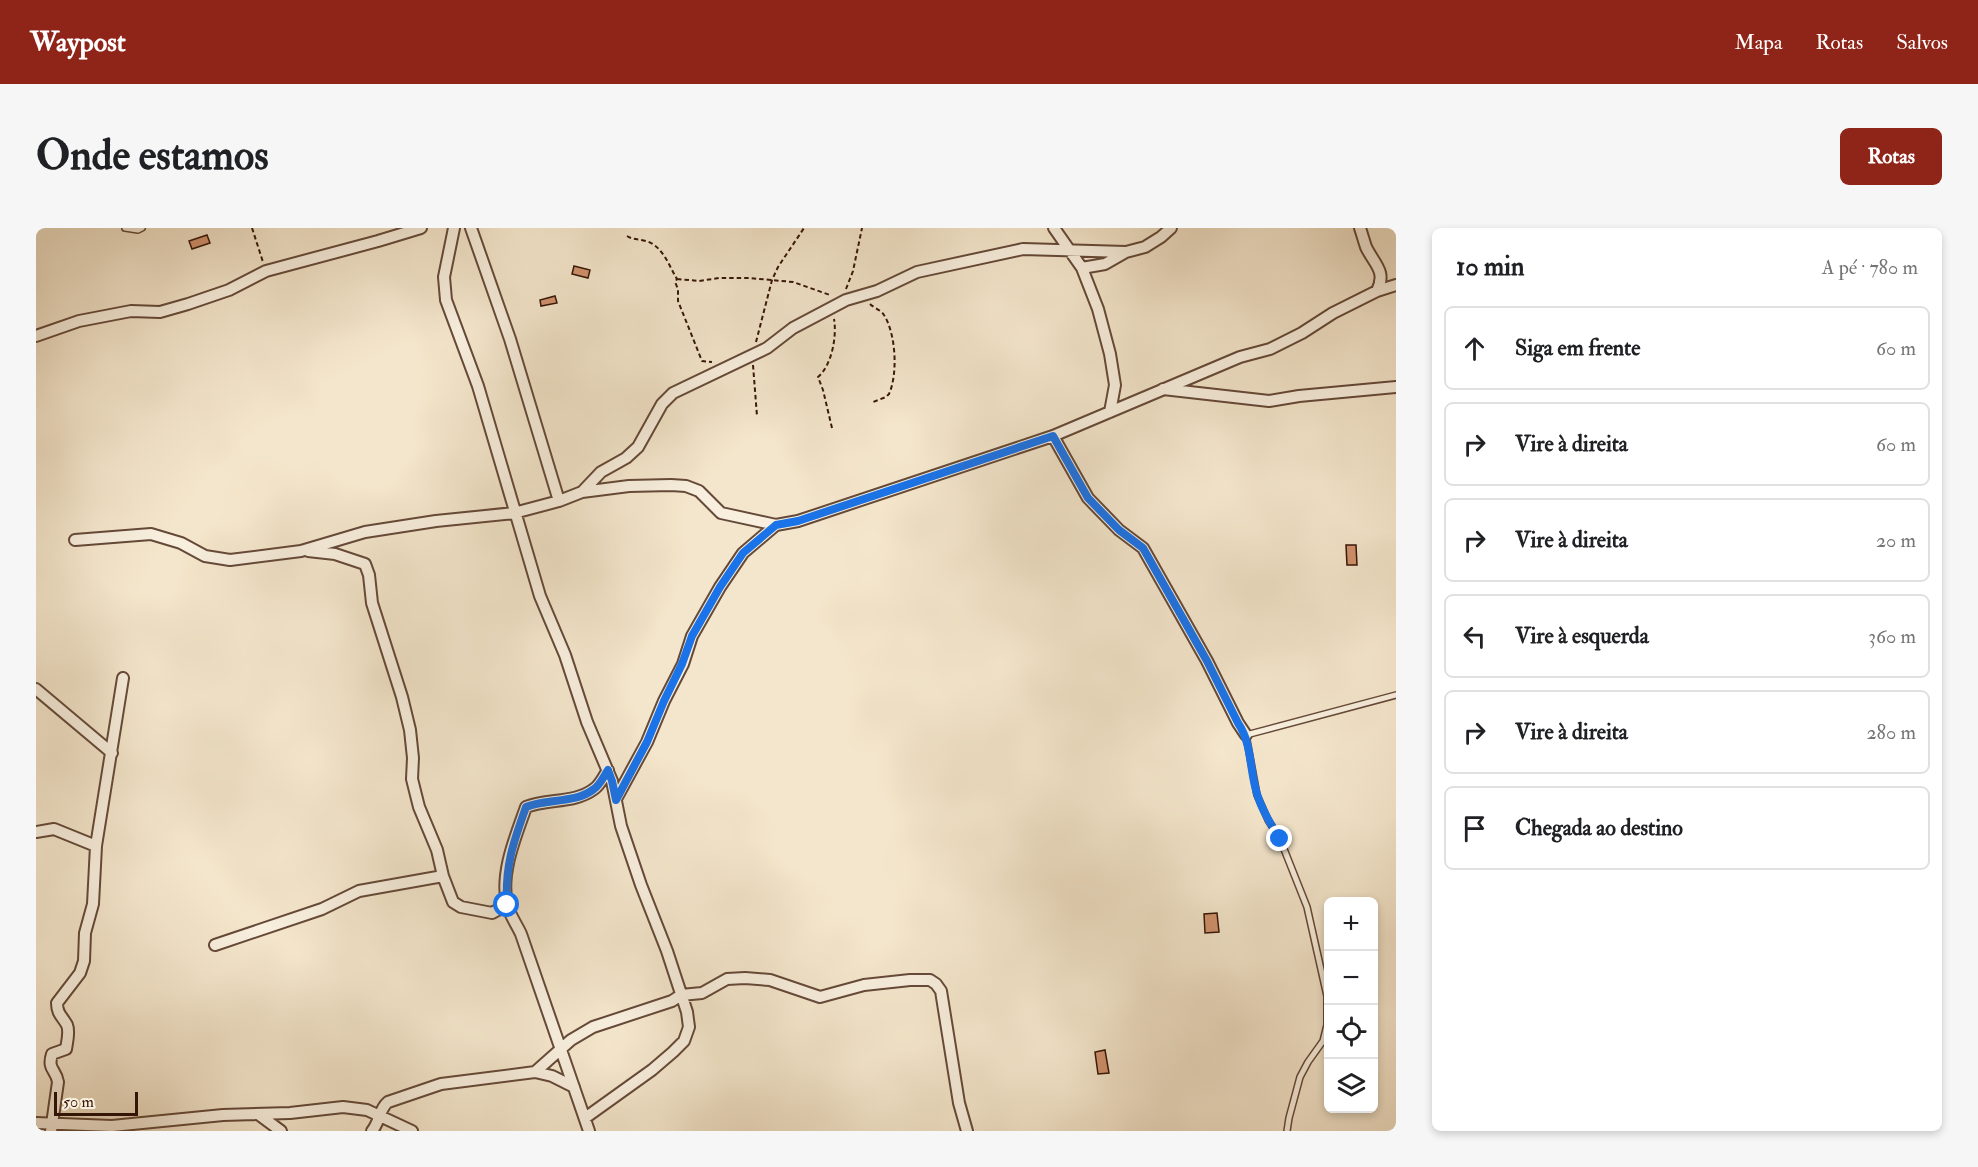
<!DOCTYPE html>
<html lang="pt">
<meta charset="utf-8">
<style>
:root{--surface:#fff;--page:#f6f6f6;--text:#202124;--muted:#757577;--line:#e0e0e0;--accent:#8f2418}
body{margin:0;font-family:"IM FELL Double Pica",serif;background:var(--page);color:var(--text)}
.controls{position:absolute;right:18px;bottom:18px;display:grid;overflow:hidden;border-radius:9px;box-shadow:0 3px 9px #0003}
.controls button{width:54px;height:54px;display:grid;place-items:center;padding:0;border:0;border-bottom:2px solid var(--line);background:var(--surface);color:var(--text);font:30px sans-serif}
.scale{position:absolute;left:18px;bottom:15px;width:84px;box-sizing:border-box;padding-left:6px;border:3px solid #351507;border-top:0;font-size:16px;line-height:21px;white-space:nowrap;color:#351507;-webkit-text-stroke:4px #f8efde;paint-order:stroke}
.stop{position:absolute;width:18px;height:18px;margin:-14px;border:4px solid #1a73e8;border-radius:50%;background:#fff}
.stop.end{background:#1a73e8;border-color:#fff;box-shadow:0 2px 6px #0008}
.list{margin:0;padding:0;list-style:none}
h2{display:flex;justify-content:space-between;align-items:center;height:78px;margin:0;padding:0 24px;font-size:26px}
h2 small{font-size:20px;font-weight:400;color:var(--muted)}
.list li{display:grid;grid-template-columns:39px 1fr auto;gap:18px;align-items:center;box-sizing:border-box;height:84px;margin:0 12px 12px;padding:0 12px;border:2px solid var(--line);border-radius:9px}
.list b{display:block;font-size:22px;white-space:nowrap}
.list em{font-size:20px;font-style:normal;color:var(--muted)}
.icon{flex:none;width:33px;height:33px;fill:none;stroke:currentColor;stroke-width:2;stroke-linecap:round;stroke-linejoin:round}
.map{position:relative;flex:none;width:1360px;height:903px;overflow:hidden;border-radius:9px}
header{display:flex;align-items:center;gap:36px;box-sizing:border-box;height:84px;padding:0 30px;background:var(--accent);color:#fff}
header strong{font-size:28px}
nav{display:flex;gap:33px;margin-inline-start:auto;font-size:21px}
.intro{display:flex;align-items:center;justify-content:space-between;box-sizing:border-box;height:144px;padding:0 36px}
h1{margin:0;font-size:42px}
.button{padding:15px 27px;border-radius:9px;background:var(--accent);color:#fff;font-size:21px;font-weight:700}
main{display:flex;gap:36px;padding:0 36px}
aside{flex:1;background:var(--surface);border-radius:9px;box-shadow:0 3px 9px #0003}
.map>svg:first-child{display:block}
</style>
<header>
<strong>Waypost</strong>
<nav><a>Mapa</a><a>Rotas</a><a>Salvos</a></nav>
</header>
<div class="intro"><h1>Onde estamos</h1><a class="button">Rotas</a></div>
<main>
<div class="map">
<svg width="1360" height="903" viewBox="0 0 1360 903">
<rect width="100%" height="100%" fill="#f4e6cc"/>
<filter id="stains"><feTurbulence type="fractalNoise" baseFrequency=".00333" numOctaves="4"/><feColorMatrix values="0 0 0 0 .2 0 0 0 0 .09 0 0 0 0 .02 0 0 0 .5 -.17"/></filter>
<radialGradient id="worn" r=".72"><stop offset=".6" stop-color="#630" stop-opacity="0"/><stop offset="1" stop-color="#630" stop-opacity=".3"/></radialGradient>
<path fill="#d2936e" stroke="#351507" stroke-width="1.5" d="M 171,7 L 174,15 L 156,21 L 153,13 Z
M 538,38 L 554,42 L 552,50 L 536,46 Z
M 519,68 L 521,75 L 505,78 L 504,72 Z
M 1310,317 L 1320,317 L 1321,337 L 1311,337 Z
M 1181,685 L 1183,704 L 1169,705 L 1168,686 Z
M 1069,822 L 1073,845 L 1062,846 L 1059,824 Z"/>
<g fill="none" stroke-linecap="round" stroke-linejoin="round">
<defs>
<path id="lane" d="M 89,0 L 102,2 L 106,0
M 1251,903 L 1253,890 L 1264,849 L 1272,834 L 1287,813 L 1291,797 L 1291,768 L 1271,679 L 1244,611 L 1232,592 L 1221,567 L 1210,507 L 1360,467"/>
<path id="street" d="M 418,0 L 408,49 L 410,72 L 442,158 L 504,368 L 529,427 L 551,494 L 576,553 L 585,598 L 605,657 L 631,723 L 651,784 L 653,799 L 648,813 L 637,824 L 616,842 L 549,890
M 435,0 L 474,111 L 523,273
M 1018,0 L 1046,40 L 1062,81 L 1074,126 L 1079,157 L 1074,184
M 1324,0 C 1326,6 1328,13 1330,19 C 1338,36 1351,43 1341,63
M 1046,40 L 1069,36 L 1090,24 L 1109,19 L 1125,9 L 1135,0
M 0,108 L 43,93 L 95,83 L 124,84 L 152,76 L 193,62 L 230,43 L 342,13 L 385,0
M 1127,161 L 1233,173 L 1263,168 L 1360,159
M 1017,208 L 1052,270 L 1083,302 L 1107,320 L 1171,433 L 1202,495 L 1210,507
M 546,264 L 565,244 L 590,230 L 602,219 L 626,176 L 637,165 L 731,120 L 757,100 L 810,72 L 841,63 L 881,44 L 987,21 L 1090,24
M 39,312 L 115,306 L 145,315 L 169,328 L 194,332 L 265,323 L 329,304 L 400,293 L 478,285 L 523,273 L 546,264 L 593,258 L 635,257 L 650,258 L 663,263 L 685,285 L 740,297 L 762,293 L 1017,208 L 1204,129 L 1234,121 L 1266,105 L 1297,85 L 1341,63 L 1360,57
M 272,323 L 299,326 L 329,336 L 333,347 L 336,375 L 366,469 L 374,502 L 377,530 L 376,551 L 383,579 L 401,622 L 407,648 L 417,674 L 425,679 L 456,685 L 471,677
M 0,461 L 76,525
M 580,571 L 611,514 L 628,473 L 647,436 L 656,408 L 684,359 L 707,325 L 740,297
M 0,604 L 18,601 L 60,618
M 179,717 L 286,681 L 323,663 L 407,648
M 499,844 L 535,812 L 557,799 L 636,773 L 645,767 L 666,765 L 691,751 L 709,750 L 734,752 L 784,769 L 828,757 L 874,752 L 894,752 L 900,756 L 905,763 L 923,875 L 931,903
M 222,886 L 245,903
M 0,895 L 76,898 L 187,887 L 254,885 L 307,879 L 331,882 L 376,903
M 15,903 L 22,854 C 20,841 11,842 16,826 L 30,821 C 31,814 34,804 31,797 C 26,788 21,786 21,775 L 44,745 L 48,733 L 49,705 L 57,676 L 60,618 L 87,450
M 336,903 C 344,894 343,881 352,874 L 405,856 L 499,844 L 516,848 L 538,859
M 553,903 L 485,706 C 481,697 473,686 471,676 C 464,644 480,608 490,579 C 512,570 538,576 558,561 C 564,557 568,548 572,542"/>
</defs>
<use href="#lane" stroke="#654938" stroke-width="8"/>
<use href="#street" stroke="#654938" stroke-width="14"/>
<path stroke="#351507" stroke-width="2" stroke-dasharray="4.5 3" stroke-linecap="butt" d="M 216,0 L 227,34
M 591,8 C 597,12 603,11 610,13 C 627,18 633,38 641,51 L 639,54 L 642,61 L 642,73 L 666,133 L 676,134
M 641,51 L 663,53 L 683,50 L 713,50 L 757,54 L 794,67
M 810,61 L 817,43 L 826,0
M 834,76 C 838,80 845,82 848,87 C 860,106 862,146 853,166 L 850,169 L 837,174
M 720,114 L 736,52 L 742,39 L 768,0
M 717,137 L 721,188
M 796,200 L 787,162 L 782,149 C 796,137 801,108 798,91"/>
<use href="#lane" stroke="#f8efde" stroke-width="5"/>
<use href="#street" stroke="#f8efde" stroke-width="10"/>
</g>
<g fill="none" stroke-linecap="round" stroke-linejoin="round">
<path stroke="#1a73e8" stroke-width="8" d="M 471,677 C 469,638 477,615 490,579 C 512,570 539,576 558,561 C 564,557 568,548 572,542 L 576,553 L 580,572 L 611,514 L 628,473 L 646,436 L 656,408 L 684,359 L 707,325 L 740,297 L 762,293 L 1017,208 L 1052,270 L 1083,302 L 1107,320 L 1171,433 L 1202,495 C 1217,517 1213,544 1222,569 C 1227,584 1235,597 1244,611"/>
</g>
<rect width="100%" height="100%" filter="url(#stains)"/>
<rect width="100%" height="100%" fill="url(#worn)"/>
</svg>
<div class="controls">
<button>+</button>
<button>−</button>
<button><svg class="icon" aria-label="locate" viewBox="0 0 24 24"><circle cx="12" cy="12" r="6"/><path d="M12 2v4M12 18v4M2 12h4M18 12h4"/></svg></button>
<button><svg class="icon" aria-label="layers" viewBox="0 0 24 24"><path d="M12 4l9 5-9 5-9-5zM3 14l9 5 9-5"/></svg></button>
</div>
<div class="scale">50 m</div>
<div class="stop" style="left:471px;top:677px"></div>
<div class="stop end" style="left:1244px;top:611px"></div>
</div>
<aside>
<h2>10 min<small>A pé · 780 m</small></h2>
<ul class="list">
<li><svg class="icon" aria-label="ahead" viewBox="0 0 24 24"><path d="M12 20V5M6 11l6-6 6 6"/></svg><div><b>Siga em frente</b></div><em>60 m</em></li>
<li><svg class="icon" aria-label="right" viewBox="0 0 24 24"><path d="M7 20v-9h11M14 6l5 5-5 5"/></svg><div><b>Vire à direita</b></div><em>60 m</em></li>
<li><svg class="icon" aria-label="right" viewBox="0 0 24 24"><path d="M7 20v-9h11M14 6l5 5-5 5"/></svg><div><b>Vire à direita</b></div><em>20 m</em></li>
<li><svg class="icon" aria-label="left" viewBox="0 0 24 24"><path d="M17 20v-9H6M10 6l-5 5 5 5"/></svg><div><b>Vire à esquerda</b></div><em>360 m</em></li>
<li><svg class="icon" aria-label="right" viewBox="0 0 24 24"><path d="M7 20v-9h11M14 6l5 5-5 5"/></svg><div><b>Vire à direita</b></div><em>280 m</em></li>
<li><svg class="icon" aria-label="arrive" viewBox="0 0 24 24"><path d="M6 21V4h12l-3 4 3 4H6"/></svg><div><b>Chegada ao destino</b></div></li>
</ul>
</aside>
</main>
